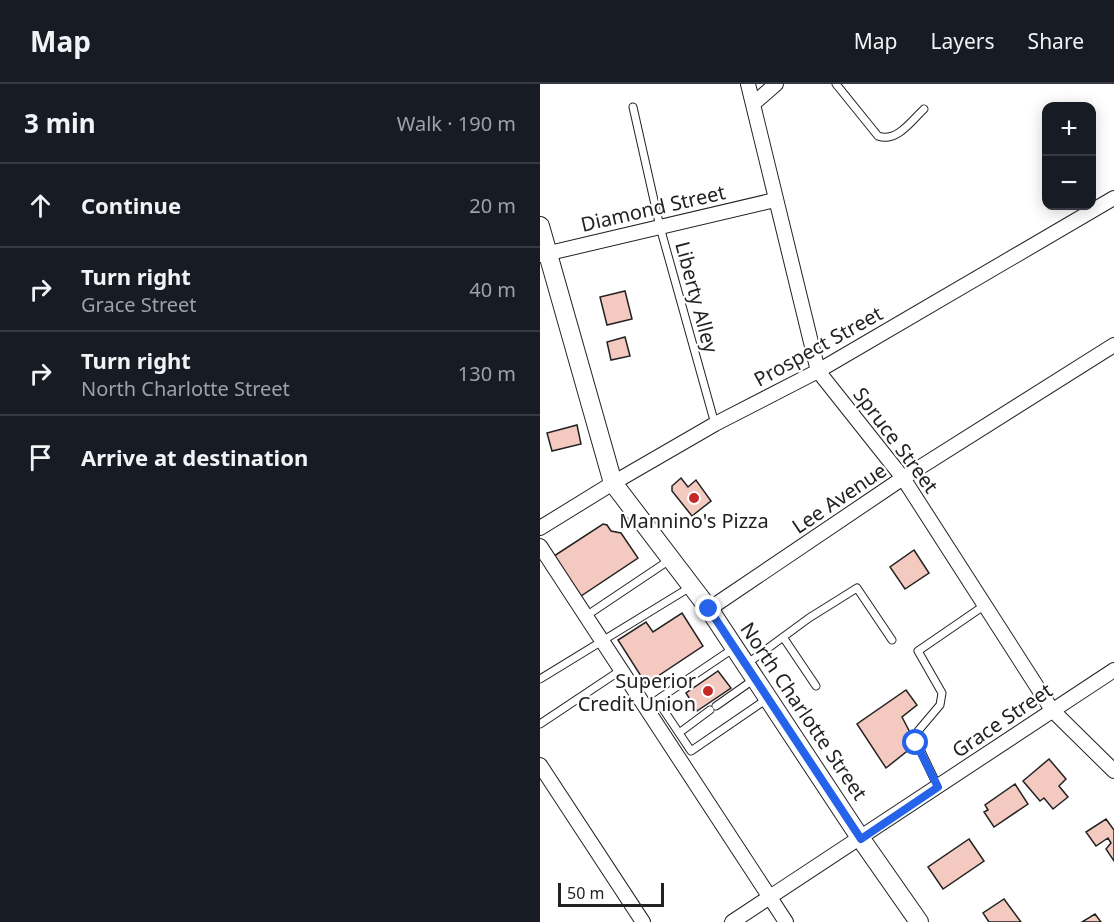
<!DOCTYPE html>
<meta charset="utf-8">
<style>
:root{--surface:#171b24;--page:#20242c;--text:#f1f3f6;--muted:#9ea1a6;--line:#363941}
body{margin:0;font-family:"Noto Sans",sans-serif;background:var(--page);color:var(--text)}
.controls{position:absolute;right:18px;top:18px;display:grid;overflow:hidden;border-radius:12px;box-shadow:0 3px 15px #0003}
.controls button{width:54px;height:54px;display:grid;place-items:center;padding:0;border:0;border-bottom:2px solid var(--line);background:var(--surface);color:var(--text);font:30px sans-serif}
.scale{position:absolute;left:18px;bottom:15px;width:106px;box-sizing:border-box;padding-left:6px;border:3px solid #222;border-top:0;font-size:16px;line-height:21px;white-space:nowrap;color:#222;-webkit-text-stroke:4px #fff;paint-order:stroke}
.stop{position:absolute;width:18px;height:18px;margin:-14px;border:4px solid #2563eb;border-radius:50%;background:#fff}
.stop.end{background:#2563eb;border-color:#fff;box-shadow:0 2px 6px #0008}
.list{margin:0;padding:0;list-style:none}
h2{display:flex;justify-content:space-between;align-items:center;height:78px;margin:0;padding:0 24px;font-size:26px}
h2 small{font-size:20px;font-weight:400;color:var(--muted)}
.list li{display:grid;grid-template-columns:39px 1fr auto;gap:18px;align-items:center;box-sizing:border-box;height:84px;padding:0 24px;border-top:2px solid var(--line)}
.list b{display:block;font-size:22px;white-space:nowrap}
.list p{margin:0;font-size:20px;white-space:nowrap;color:var(--muted)}
.list em{font-size:20px;font-style:normal;color:var(--muted)}
.icon{flex:none;width:33px;height:33px;fill:none;stroke:currentColor;stroke-width:2;stroke-linecap:round;stroke-linejoin:round}
.map{position:relative;flex:none;width:574px;height:838px;overflow:hidden}
header{display:flex;align-items:center;gap:36px;box-sizing:border-box;height:84px;padding:0 30px;background:var(--surface);border-bottom:2px solid var(--line)}
header strong{font-size:28px}
nav{display:flex;gap:33px;margin-inline-start:auto;font-size:21px}
main{display:flex}
aside{flex:1;background:var(--surface)}
.map>svg:first-child{display:block}
</style>
<header>
<strong>Map</strong>
<nav><a>Map</a><a>Layers</a><a>Share</a></nav>
</header>
<main>
<aside>
<h2>3 min<small>Walk · 190 m</small></h2>
<ul class="list">
<li><svg class="icon" aria-label="ahead" viewBox="0 0 24 24"><path d="M12 20V5M6 11l6-6 6 6"/></svg><div><b>Continue</b></div><em>20 m</em></li>
<li><svg class="icon" aria-label="right" viewBox="0 0 24 24"><path d="M7 20v-9h11M14 6l5 5-5 5"/></svg><div><b>Turn right</b><p>Grace Street</p></div><em>40 m</em></li>
<li><svg class="icon" aria-label="right" viewBox="0 0 24 24"><path d="M7 20v-9h11M14 6l5 5-5 5"/></svg><div><b>Turn right</b><p>North Charlotte Street</p></div><em>130 m</em></li>
<li><svg class="icon" aria-label="arrive" viewBox="0 0 24 24"><path d="M6 21V4h12l-3 4 3 4H6"/></svg><div><b>Arrive at destination</b></div></li>
</ul>
</aside>
<div class="map">
<svg width="574" height="838" viewBox="0 0 574 838">
<rect width="100%" height="100%" fill="#fff"/>
<path fill="#f3c9c0" stroke="#222" stroke-width="1.5" d="M 85,207 L 92,235 L 67,241 L 60,213 Z
M 85,253 L 90,272 L 71,276 L 67,258 Z
M 37,341 L 41,360 L 12,367 L 7,349 Z
M 141,394 L 148,403 L 156,396 L 171,417 L 152,432 L 132,407 L 132,402 Z
M 63,440 L 67,441 L 71,447 L 81,449 L 98,474 L 41,512 L 14,472 Z
M 374,466 L 389,489 L 365,505 L 350,483 Z
M 142,529 L 163,562 L 106,600 L 78,556 L 106,538 L 113,548 Z
M 178,587 L 191,604 L 157,627 L 146,609 Z
M 366,606 L 377,621 L 362,633 L 376,660 L 346,684 L 317,640 Z
M 509,675 L 526,695 L 519,702 L 528,713 L 513,725 L 504,714 L 500,717 L 483,697 Z
M 475,700 L 488,720 L 454,743 L 444,728 L 448,726 L 445,721 Z
M 566,735 L 574,746 L 574,777 L 566,765 L 571,759 L 568,754 L 556,762 L 546,748 Z
M 429,755 L 444,777 L 403,805 L 388,783 Z
M 464,815 L 481,838 L 449,838 L 443,829 Z
M 555,830 L 561,838 L 542,838 Z"/>
<g fill="none" stroke-linecap="round" stroke-linejoin="round">
<defs>
<path id="service" d="M 296,0 L 338,52 C 357,59 372,36 384,25
M 93,23 L 120,143 L 175,340
M 46,532 L 131,475
M 243,553 L 276,602
M 194,564 L 117,616 L 151,667 L 227,615
M 208,579 L 269,534 L 317,504 L 352,556
M 0,595 L 152,502
M 176,622 L 213,596
M 0,640 L 81,586
M 139,649 L 170,626
M 398,703 L 377,659 L 378,647 L 400,621 L 402,609 L 378,567 L 445,521"/>
<path id="minor" d="M 208,0 L 278,287 L 363,394 L 512,626 L 574,687
M 213,20 L 236,0
M 1,171 L 235,116
M 0,444 L 73,399 L 175,340 L 278,287 L 574,114
M 0,462 L 246,838
M 169,525 L 363,394 L 574,261
M 0,681 L 103,838
M 192,838 L 574,586"/>
<path id="secondary" d="M 0,142 L 73,399 L 169,525 L 321,755 L 379,838"/>
</defs>
<use href="#service" stroke="#222" stroke-width="9"/>
<use href="#minor" stroke="#222" stroke-width="16"/>
<use href="#secondary" stroke="#222" stroke-width="20"/>
<use href="#service" stroke="#fff" stroke-width="7"/>
<use href="#minor" stroke="#fff" stroke-width="14"/>
<use href="#secondary" stroke="#fff" stroke-width="18"/>
</g>
<g fill="none" stroke-linecap="round" stroke-linejoin="round">
<path stroke="#2563eb" stroke-width="8" d="M 169,525 L 321,755 L 398,703 L 376,659"/>
</g>
<g fill="#c62828" stroke="#fff" stroke-width="2">
<circle cx="154" cy="414" r="6"/>
<circle cx="168" cy="607" r="6"/>
</g>
<g text-anchor="middle" dominant-baseline="central" stroke-width="4.5" stroke-linejoin="round" paint-order="stroke">
<g font-size="20" fill="#222" stroke="#fff">
<text transform="translate(113 124) rotate(-13)">Diamond Street</text>
<text transform="translate(157 213) rotate(75)">Liberty Alley</text>
<text transform="translate(278 262) rotate(-29)">Prospect Street</text>
<text transform="translate(356 356) rotate(53)">Spruce Street</text>
<text transform="translate(299 414) rotate(-34)">Lee Avenue</text>
<text transform="translate(264 627) rotate(56)">North Charlotte Street</text>
<text transform="translate(462 636) rotate(-34)">Grace Street</text>
</g>
<g font-size="20" fill="#222" stroke="#fff">
<text x="154" y="436">Mannino's Pizza</text>
<text x="156" y="596" text-anchor="end">Superior<tspan x="156" dy="23">Credit Union</tspan></text>
</g>
</g>
</svg>
<div class="controls">
<button>+</button>
<button>−</button>
</div>
<div class="scale">50 m</div>
<div class="stop" style="left:376px;top:659px"></div>
<div class="stop end" style="left:169px;top:525px"></div>
</div>
</main>
